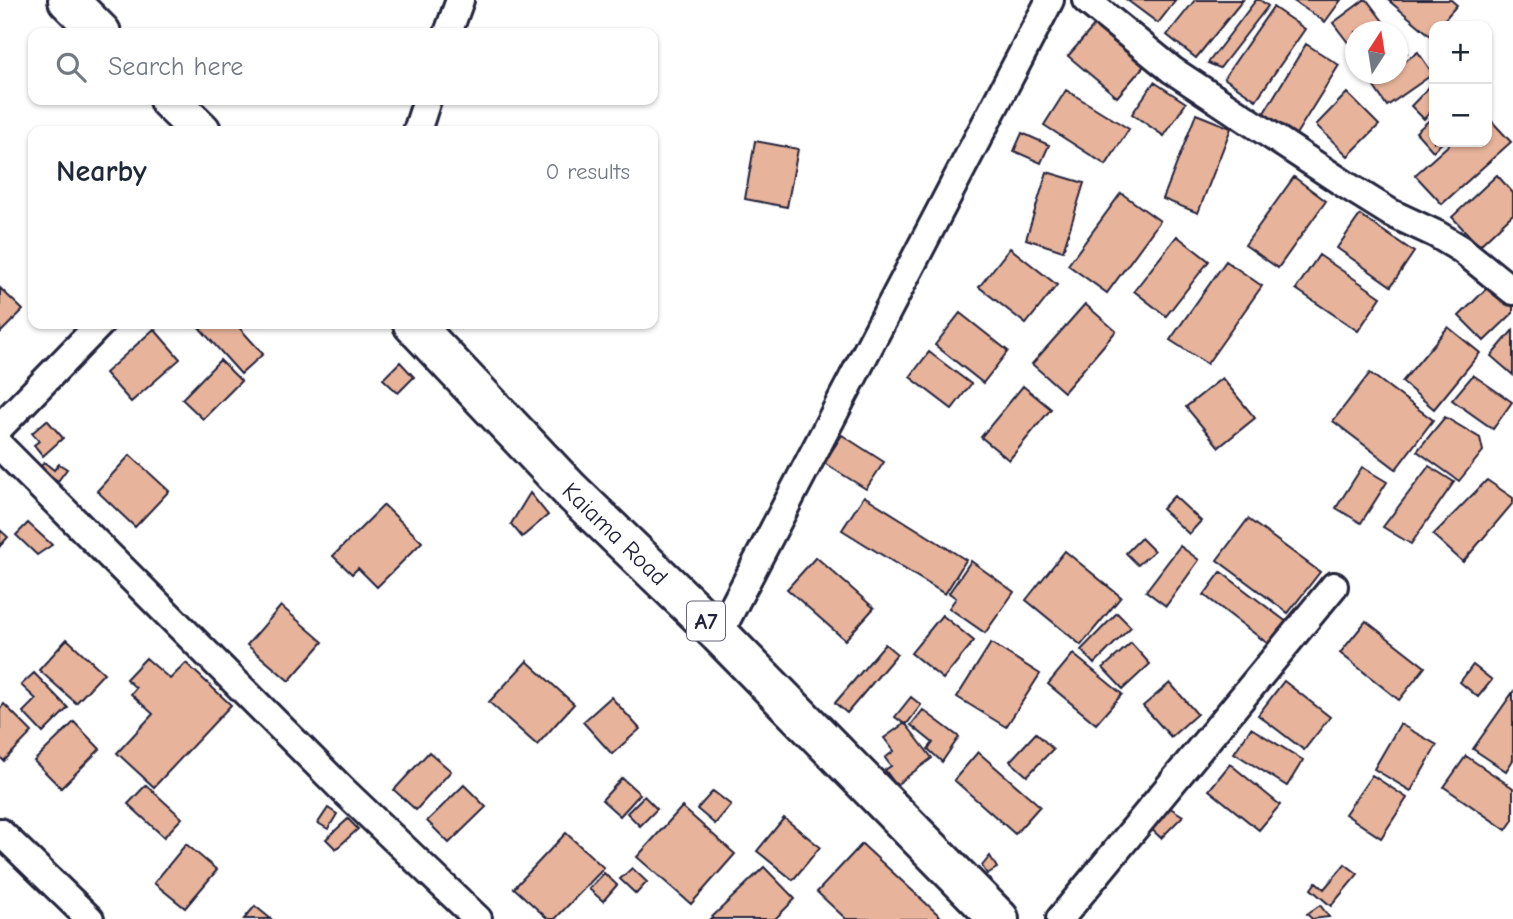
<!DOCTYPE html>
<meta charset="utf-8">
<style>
:root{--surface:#fff;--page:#f6f6f7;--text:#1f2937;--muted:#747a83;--line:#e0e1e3}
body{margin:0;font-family:"Comic Neue",sans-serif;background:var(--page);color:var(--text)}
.controls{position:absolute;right:21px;top:21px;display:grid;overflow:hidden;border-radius:14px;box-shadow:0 2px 5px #0004}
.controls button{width:63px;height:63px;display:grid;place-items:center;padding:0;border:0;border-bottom:2px solid var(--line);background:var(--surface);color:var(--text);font:35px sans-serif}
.compass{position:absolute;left:1345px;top:21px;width:63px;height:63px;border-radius:50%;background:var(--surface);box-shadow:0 2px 5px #0004;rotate:12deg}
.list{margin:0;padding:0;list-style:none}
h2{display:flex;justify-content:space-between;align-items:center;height:91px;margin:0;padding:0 28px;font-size:30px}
h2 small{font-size:23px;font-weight:400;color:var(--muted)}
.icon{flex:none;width:38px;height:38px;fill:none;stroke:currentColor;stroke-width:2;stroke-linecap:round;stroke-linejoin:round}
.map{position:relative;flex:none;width:1513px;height:919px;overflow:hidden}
.search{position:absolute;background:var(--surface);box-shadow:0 2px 5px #0004;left:28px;top:28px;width:630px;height:77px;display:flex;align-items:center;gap:18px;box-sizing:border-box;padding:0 24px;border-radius:14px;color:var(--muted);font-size:26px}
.panel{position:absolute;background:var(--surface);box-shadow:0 2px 5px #0004;left:28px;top:126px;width:630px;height:203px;border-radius:14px}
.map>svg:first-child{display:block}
</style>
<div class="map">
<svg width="1513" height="919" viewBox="0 0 1513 919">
<rect width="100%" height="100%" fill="#fff"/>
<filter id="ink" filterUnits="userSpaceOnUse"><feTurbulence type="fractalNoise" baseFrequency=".0143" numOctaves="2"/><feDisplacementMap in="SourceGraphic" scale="14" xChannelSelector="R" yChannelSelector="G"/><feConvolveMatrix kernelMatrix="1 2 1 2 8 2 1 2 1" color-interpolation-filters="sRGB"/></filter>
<g filter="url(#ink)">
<path fill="#e7b39a" stroke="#22223b" stroke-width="2" d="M 1127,0 L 1176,0 L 1158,23 Z
M 1195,0 L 1243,0 L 1196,58 L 1167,35 Z
M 1256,0 L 1260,0 L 1268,6 L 1220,68 L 1208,63 Z
M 1292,0 L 1341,0 L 1325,22 Z
M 1364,0 L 1367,0 L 1391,32 L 1356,32 L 1356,53 L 1333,23 Z
M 1388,0 L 1451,0 L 1457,5 L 1439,26 L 1434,26 L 1431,36 Z
M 1273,7 L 1305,29 L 1256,100 L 1224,78 Z
M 1095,25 L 1144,66 L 1117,97 L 1068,56 Z
M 1398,41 L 1407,53 L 1398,60 Z
M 1306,44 L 1339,65 L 1295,136 L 1262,116 Z
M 1418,52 L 1433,74 L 1387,106 L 1372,84 L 1387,74 L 1398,74 L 1398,66 Z
M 1154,82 L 1186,103 L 1164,136 L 1132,114 Z
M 1434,82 L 1434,108 L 1424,119 L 1411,106 Z
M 1066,90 L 1129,129 L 1106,165 L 1044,125 Z
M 1347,93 L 1379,125 L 1348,156 L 1316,125 Z
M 1196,114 L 1231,128 L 1198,213 L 1163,199 Z
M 1434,116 L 1434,142 L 1443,142 L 1433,151 L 1416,132 Z
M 1487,116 L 1511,142 L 1442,204 L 1415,175 L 1452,142 L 1487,142 Z
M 1022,133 L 1049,145 L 1041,163 L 1014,151 Z
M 755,141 L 798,149 L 787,207 L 745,199 Z
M 1047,172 L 1084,183 L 1063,251 L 1026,239 Z
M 1497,175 L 1513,193 L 1513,214 L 1479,246 L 1452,217 Z
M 1294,177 L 1326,201 L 1278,268 L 1245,245 Z
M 1121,193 L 1160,221 L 1107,293 L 1068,265 Z
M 1360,215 L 1414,252 L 1391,286 L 1337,248 Z
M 1177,236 L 1209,261 L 1166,316 L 1134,291 Z
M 1010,248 L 1057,285 L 1026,324 L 979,287 Z
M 1319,255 L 1381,297 L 1358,331 L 1296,289 Z
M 1226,261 L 1262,286 L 1207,364 L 1170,340 Z
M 1492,283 L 1513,304 L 1513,313 L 1484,341 L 1459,316 Z
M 0,288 L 23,310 L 0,333 Z
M 1085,304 L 1116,331 L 1064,392 L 1032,364 Z
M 960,313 L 1008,351 L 983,383 L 935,345 Z
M 196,324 L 236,324 L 263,354 L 241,374 Z
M 1448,327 L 1480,353 L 1434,409 L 1402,382 Z
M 154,329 L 180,359 L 131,402 L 105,373 Z
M 1513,330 L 1513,375 L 1491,356 Z
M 929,352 L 971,384 L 952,409 L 910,377 Z
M 220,360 L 241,381 L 203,419 L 182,399 Z
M 400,362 L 414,377 L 398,393 L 383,379 Z
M 1370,373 L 1433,420 L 1396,469 L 1333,421 Z
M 1473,375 L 1512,402 L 1493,429 L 1452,400 Z
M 1222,378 L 1255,418 L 1219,447 L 1186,407 Z
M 1023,386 L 1051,409 L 1009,460 L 981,437 Z
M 1445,417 L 1480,438 L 1483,451 L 1459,481 L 1417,451 Z
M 47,420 L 63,438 L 43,456 L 34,445 L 39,441 L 32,433 Z
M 842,435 L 884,462 L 866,489 L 824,463 Z
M 130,455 L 169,491 L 135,527 L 97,491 Z
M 44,462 L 54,470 L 59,464 L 67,469 L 58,481 L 40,468 Z
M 1429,466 L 1454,482 L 1411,544 L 1383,527 Z
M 1362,467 L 1387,482 L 1361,523 L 1336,508 Z
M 1487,480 L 1513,498 L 1513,503 L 1463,562 L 1433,535 Z
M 530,493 L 548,515 L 522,537 L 511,524 Z
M 864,496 L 966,560 L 945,594 L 842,530 Z
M 1174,496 L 1201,521 L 1189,534 L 1162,509 Z
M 384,505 L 422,542 L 377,587 L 358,568 L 352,574 L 333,556 Z
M 1248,519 L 1320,572 L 1288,613 L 1217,560 Z
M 28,523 L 52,545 L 37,555 L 16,535 Z
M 0,530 L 8,537 L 0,546 Z
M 1141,538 L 1154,551 L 1138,565 L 1126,553 Z
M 1180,546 L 1199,560 L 1166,606 L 1146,591 Z
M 1065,551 L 1121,597 L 1081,645 L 1026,600 Z
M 816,557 L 874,608 L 845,640 L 787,589 Z
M 971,561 L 1014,592 L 985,633 L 949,608 L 956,598 L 949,593 Z
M 1221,572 L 1288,623 L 1271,646 L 1204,595 Z
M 281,606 L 323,642 L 289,681 L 247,645 Z
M 1117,613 L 1131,627 L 1094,664 L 1081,650 Z
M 942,615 L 974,641 L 943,679 L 911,653 Z
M 1366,621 L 1425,667 L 1399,700 L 1340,653 Z
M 67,639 L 104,673 L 76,703 L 39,670 Z
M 991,643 L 1040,674 L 1006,727 L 957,697 Z
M 1131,643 L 1150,664 L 1123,689 L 1103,668 Z
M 885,644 L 897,654 L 847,713 L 835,703 Z
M 1073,654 L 1122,694 L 1096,724 L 1048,684 Z
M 146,658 L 170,679 L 186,663 L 231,705 L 154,787 L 117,753 L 153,714 L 131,694 L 136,688 L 126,679 Z
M 527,661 L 574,704 L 537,745 L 489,702 Z
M 1473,665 L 1492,680 L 1478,697 L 1460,682 Z
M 34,673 L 68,708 L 43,733 L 23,712 L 36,699 L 21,685 Z
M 1284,681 L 1330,717 L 1304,750 L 1258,715 Z
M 1170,683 L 1197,714 L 1171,737 L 1143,706 Z
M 1513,692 L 1513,760 L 1506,771 L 1473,749 Z
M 611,697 L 640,729 L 612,754 L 583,722 Z
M 911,697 L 921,705 L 906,725 L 895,717 Z
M 4,704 L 32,732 L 4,761 L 0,757 L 0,709 Z
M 923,710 L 959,737 L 942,762 L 928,749 L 933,743 L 911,725 Z
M 74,722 L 100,749 L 61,788 L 34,761 Z
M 905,723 L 932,758 L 896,785 L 885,770 L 891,766 L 885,758 L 894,751 L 884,738 Z
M 1400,724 L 1437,745 L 1411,791 L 1374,769 Z
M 1251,728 L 1303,760 L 1287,786 L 1234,753 Z
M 1036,733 L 1053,749 L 1027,776 L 1010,761 Z
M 429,752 L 451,771 L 416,810 L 394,790 Z
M 978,752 L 1040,806 L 1015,834 L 954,780 Z
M 1466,756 L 1513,788 L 1513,820 L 1506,830 L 1444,787 Z
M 1230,764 L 1280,805 L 1259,830 L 1209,790 Z
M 1372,775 L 1407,798 L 1381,838 L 1345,814 Z
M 622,778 L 640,794 L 620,816 L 602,800 Z
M 146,785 L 182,818 L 164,837 L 128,804 Z
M 464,785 L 486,807 L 449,843 L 427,821 Z
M 713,791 L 731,805 L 715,824 L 697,809 Z
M 644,796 L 657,809 L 640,826 L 627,813 Z
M 1167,806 L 1183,816 L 1161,838 L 1149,827 Z
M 682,807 L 735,854 L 691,904 L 637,857 Z
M 328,808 L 337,814 L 328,829 L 318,823 Z
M 784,818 L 820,847 L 793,880 L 757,851 Z
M 348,819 L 358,829 L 336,849 L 326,839 Z
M 566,833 L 604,868 L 555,919 L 548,919 L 514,888 Z
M 186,844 L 217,870 L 185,908 L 154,883 Z
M 862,844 L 943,919 L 846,919 L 817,892 Z
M 990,856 L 997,868 L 987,874 L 982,866 Z
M 1345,864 L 1358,874 L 1331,906 L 1311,889 L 1316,882 L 1324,889 Z
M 764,867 L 795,899 L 775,919 L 710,919 Z
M 632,868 L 647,882 L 636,894 L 620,879 Z
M 604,873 L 617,885 L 603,901 L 589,889 Z
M 1320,905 L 1329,917 L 1312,919 L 1307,914 Z
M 255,906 L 271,919 L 244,919 Z"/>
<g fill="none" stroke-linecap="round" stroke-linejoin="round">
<defs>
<path id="street" d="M 1086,0 L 1172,70 L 1346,185 L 1391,213 L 1436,234 L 1461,249 L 1513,291
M 448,33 L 460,0
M 417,131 L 427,100
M 0,427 L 100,324
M 0,446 L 344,791 L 478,919
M 719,634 L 1050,0
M 0,832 L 90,919
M 1060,919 L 1334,586"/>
<path id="highway" d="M 68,0 L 101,33
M 169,100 L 201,131
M 413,324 L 570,490 L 719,634 L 999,919"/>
</defs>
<use href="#street" stroke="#22223b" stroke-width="32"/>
<use href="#highway" stroke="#22223b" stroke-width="44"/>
<use href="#street" stroke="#fff" stroke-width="26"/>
<use href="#highway" stroke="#fff" stroke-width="38"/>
</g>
</g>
<g text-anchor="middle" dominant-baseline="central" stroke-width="6" stroke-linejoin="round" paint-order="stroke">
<rect fill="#fff" stroke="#646476" stroke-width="2" x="687" y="601.5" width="38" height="39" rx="5"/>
<g font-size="23" font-weight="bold" fill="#22223b">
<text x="706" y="621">A7</text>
</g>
<g font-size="24" fill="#22223b" stroke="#fff">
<text transform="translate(615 534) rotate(44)">Kaiama Road</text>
</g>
</g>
</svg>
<div class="controls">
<button>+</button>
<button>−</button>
</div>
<svg class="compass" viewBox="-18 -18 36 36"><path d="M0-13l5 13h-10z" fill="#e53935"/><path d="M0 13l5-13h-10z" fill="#747a83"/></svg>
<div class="search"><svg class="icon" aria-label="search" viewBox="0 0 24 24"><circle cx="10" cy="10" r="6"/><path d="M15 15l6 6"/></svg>Search here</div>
<section class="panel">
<h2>Nearby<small>0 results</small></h2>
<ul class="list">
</ul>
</section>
</div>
